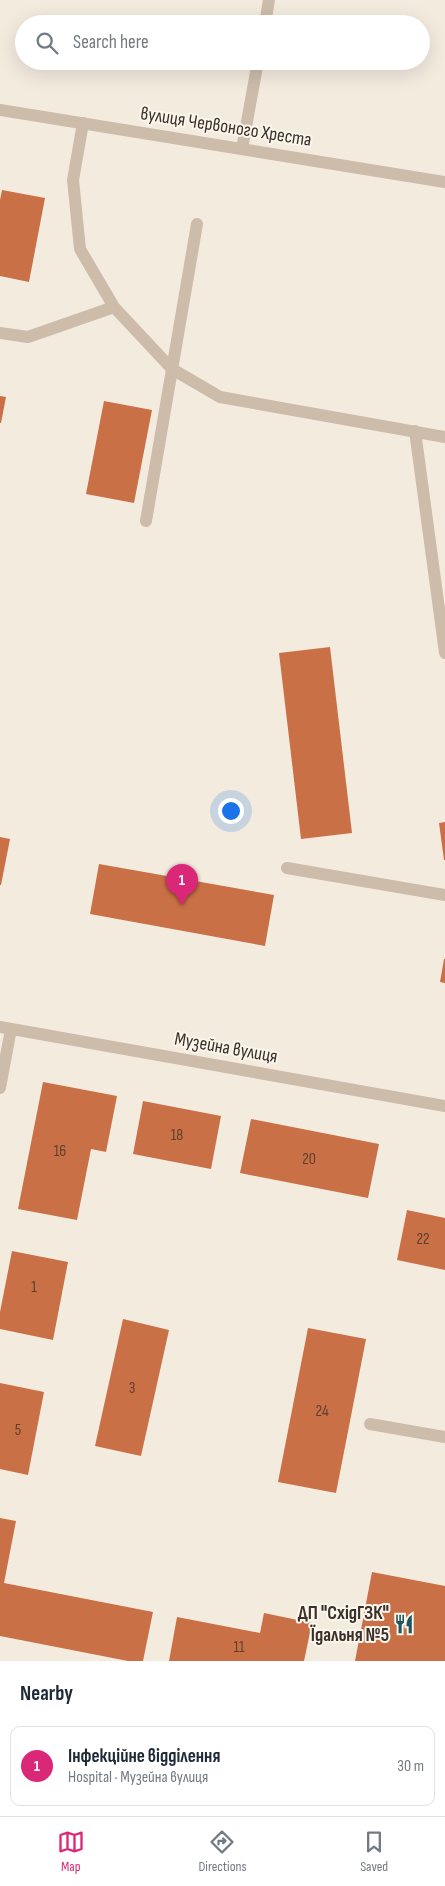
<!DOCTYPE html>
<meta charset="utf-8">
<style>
:root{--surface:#fff;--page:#f6f6f7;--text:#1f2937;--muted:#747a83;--line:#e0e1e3;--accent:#db2777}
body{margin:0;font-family:"Sofia Sans Condensed",sans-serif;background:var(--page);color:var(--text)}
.you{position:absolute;left:230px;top:810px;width:18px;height:18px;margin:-12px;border:4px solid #fff;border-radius:50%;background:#1a73e8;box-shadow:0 0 0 8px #1a73e833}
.badge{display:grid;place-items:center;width:32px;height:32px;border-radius:50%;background:var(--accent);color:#fff;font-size:16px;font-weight:700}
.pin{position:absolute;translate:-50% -41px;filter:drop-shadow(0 1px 2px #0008)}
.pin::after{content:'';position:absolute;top:26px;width:18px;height:15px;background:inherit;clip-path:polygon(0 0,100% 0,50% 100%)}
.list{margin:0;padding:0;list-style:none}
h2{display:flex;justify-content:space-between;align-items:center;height:65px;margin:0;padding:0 20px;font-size:21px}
h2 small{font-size:16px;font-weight:400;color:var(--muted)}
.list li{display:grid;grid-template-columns:32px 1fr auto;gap:15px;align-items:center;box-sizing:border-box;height:80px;margin:0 10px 10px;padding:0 10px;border:1px solid var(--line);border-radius:10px}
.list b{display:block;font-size:19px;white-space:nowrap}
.list p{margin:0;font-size:16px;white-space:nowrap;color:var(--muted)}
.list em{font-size:16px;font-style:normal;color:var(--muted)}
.icon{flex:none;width:28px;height:28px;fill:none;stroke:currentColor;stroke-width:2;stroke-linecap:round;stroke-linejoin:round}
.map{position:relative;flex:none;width:445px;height:1661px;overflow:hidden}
.search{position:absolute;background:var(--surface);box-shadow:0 5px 20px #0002;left:15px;right:15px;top:15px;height:55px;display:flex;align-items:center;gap:12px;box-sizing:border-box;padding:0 18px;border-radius:28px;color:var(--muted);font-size:19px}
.sheet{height:155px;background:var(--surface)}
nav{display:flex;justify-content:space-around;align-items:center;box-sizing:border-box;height:70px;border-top:1px solid var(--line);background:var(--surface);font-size:14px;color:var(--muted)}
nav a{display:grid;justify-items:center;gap:2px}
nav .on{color:var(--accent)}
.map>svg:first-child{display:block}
</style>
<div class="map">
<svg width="445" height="1661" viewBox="0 0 445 1661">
<rect width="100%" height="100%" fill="#f4ebdf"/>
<path fill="#ca7046" d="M 2,190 L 45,198 L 29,282 L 0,276 L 0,200 Z
M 0,396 L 6,397 L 1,423 L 0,423 Z
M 104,401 L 152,410 L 134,503 L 86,494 Z
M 330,647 L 352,833 L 301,839 L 279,653 Z
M 445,822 L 445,860 L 444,860 L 439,823 Z
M 0,837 L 10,839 L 1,885 L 0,885 Z
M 99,864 L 274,895 L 265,946 L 90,914 Z
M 444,959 L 445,959 L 445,983 L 440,982 Z
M 43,1082 L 117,1096 L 106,1152 L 91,1149 L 77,1220 L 18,1209 Z
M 143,1101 L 221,1116 L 211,1169 L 133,1154 Z
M 251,1119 L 379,1144 L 368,1198 L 240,1173 Z
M 407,1210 L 445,1218 L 445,1270 L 397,1260 Z
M 12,1251 L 68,1262 L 53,1340 L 0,1329 L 0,1312 Z
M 123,1319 L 169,1330 L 141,1456 L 95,1446 Z
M 308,1328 L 366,1339 L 336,1493 L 278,1482 Z
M 0,1383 L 44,1392 L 28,1475 L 0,1469 Z
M 0,1518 L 16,1521 L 4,1583 L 153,1612 L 143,1661 L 128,1661 L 0,1636 Z
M 372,1572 L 445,1586 L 445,1661 L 355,1661 Z
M 264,1613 L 312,1623 L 304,1661 L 169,1661 L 177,1617 L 260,1633 Z"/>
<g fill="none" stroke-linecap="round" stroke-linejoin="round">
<path stroke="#cdbcaa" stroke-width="12" d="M 83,123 L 73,180 L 80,249 L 114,307
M 0,333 L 28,337 L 114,307 L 172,369 L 220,397 L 445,437
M 415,431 L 445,653
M 146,521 L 197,224
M 287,868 L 445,895
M 370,1424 L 445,1437"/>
<path stroke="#cdbcaa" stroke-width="12" d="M 265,24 L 269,0
M 0,110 L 445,182
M 242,149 L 258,61"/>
<path stroke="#cdbcaa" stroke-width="12" d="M 0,1027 L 445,1106
M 0,1088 L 11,1029"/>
</g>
<defs>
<symbol id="restaurant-bare" viewBox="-9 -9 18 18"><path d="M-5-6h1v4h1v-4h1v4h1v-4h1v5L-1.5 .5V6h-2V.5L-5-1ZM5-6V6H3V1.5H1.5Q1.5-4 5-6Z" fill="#1d555e" stroke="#fbf5ec" stroke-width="2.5" paint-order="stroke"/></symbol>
</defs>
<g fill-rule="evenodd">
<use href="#restaurant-bare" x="390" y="1610" width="28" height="28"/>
</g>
<g text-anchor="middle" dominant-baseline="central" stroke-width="4" stroke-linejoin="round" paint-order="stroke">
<g font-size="16" fill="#5e4031">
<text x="177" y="1135">18</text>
<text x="60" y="1151">16</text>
<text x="309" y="1159">20</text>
<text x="423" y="1239">22</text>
<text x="34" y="1287">1</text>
<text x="132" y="1388">3</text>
<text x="322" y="1411">24</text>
<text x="18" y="1430">5</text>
<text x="239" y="1647">11</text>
</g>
<g font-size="19" fill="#3a302a" stroke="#fbf5ec">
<text transform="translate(226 127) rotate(9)">вулиця Червоного Хреста</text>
<text transform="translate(226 1048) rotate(10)">Музейна вулиця</text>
</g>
<g font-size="19" font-weight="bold" fill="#3a302a" stroke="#fbf5ec" text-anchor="end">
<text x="389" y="1613">ДП "СхідГЗК"<tspan x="389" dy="22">Їдальня №5</tspan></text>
</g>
</g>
</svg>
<div class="you"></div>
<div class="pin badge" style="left:182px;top:905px">1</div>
<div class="search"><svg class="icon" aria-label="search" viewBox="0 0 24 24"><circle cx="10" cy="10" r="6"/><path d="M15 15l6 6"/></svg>Search here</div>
</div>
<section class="sheet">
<h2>Nearby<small></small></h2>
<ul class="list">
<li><span class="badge">1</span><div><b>Інфекційне відділення</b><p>Hospital · Музейна вулиця</p></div><em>30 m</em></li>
</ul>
</section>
<nav>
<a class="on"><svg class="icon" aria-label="map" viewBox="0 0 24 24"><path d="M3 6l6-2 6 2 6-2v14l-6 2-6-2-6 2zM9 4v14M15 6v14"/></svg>Map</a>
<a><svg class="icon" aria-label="directions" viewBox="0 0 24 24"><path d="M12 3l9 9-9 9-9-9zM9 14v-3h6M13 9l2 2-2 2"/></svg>Directions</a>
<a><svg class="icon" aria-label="saved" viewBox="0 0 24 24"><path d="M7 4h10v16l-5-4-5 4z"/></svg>Saved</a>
</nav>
